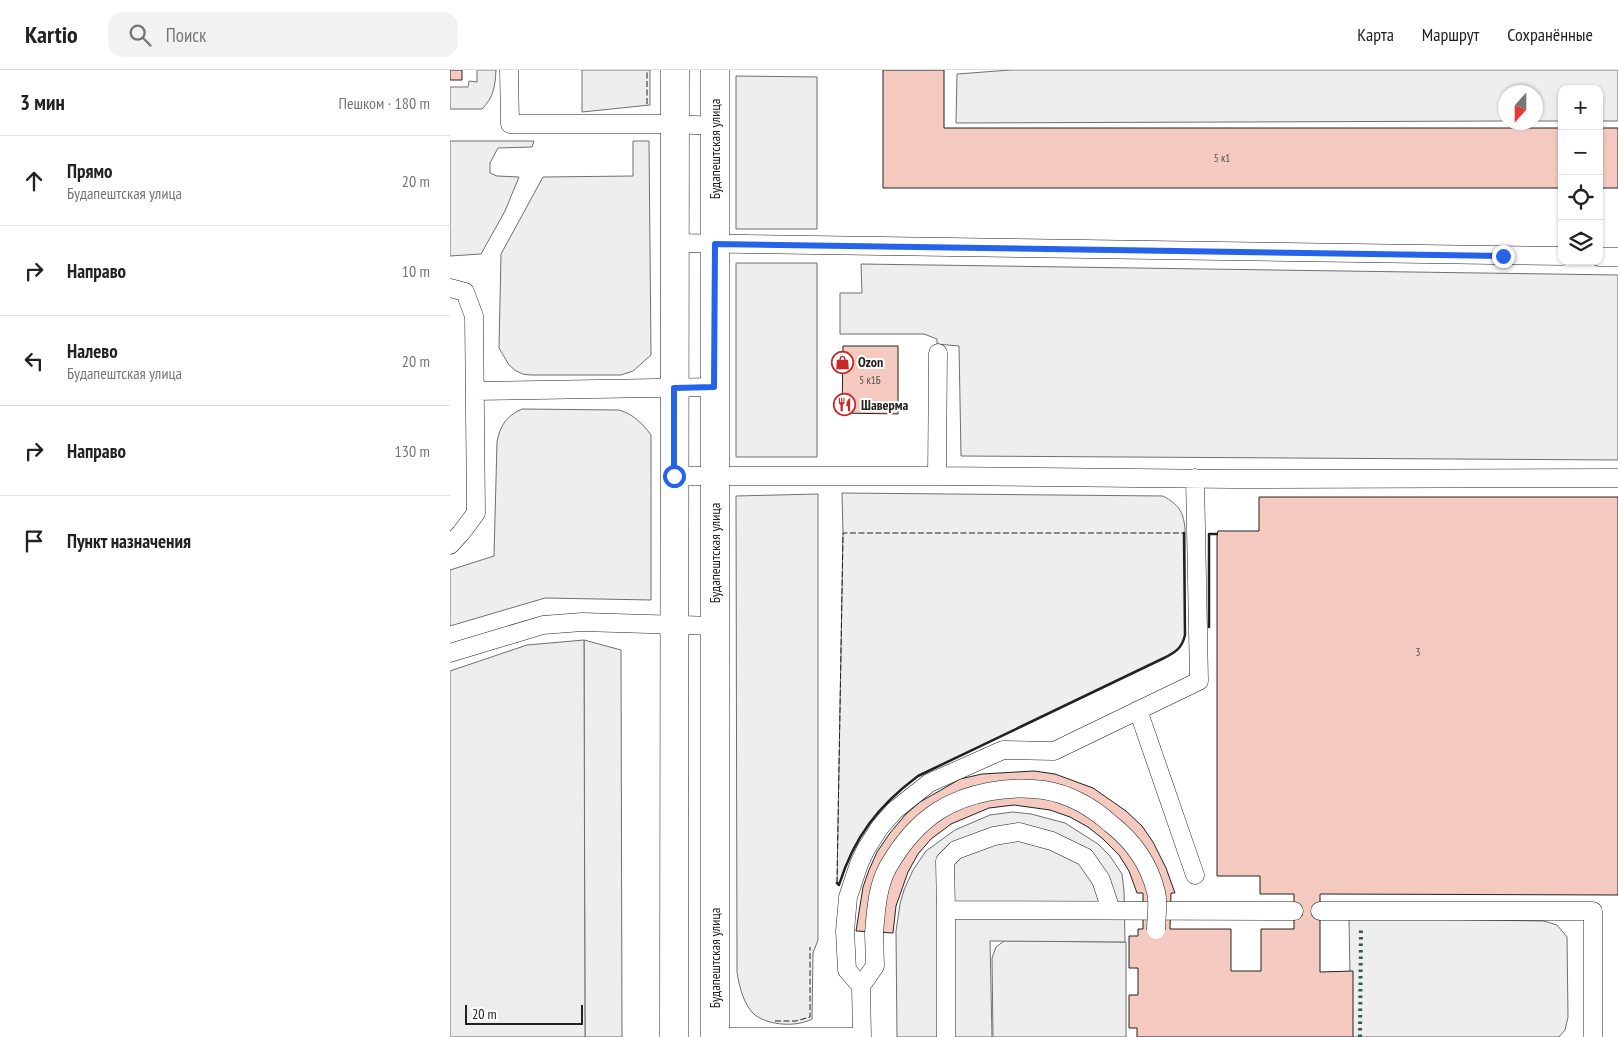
<!DOCTYPE html>
<html lang="ru">
<meta charset="utf-8">
<style>
:root{--surface:#fff;--page:#f2f2f2;--text:#222;--muted:#767676;--line:#e0e0e0}
body{margin:0;font-family:"PT Sans Narrow",sans-serif;background:var(--page);color:var(--text)}
.controls{position:absolute;right:15px;top:15px;display:grid;overflow:hidden;border-radius:10px;box-shadow:0 1px 4px #0004}
.controls button{width:45px;height:45px;display:grid;place-items:center;padding:0;border:0;border-bottom:1px solid var(--line);background:var(--surface);color:var(--text);font:25px sans-serif}
.compass{position:absolute;left:1048px;top:15px;width:45px;height:45px;border-radius:50%;background:var(--surface);box-shadow:0 1px 4px #0004;rotate:201deg}
.scale{position:absolute;left:15px;bottom:12px;width:118px;box-sizing:border-box;padding-left:5px;border:2px solid #222;border-top:0;font-size:14px;line-height:18px;white-space:nowrap;color:#222;-webkit-text-stroke:4px #fff;paint-order:stroke}
.stop{position:absolute;width:15px;height:15px;margin:-11px;border:4px solid #2563eb;border-radius:50%;background:#fff}
.stop.end{background:#2563eb;border-color:#fff;box-shadow:0 1px 5px #0008}
.list{margin:0;padding:0;list-style:none}
h2{display:flex;justify-content:space-between;align-items:center;height:65px;margin:0;padding:0 20px;font-size:21px}
h2 small{font-size:16px;font-weight:400;color:var(--muted)}
.list li{display:grid;grid-template-columns:32px 1fr auto;gap:15px;align-items:center;box-sizing:border-box;height:90px;padding:0 20px;border-top:1px solid var(--line)}
.list b{display:block;font-size:19px;white-space:nowrap}
.list p{margin:0;font-size:16px;white-space:nowrap;color:var(--muted)}
.list em{font-size:16px;font-style:normal;color:var(--muted)}
.icon{flex:none;width:28px;height:28px;fill:none;stroke:currentColor;stroke-width:2;stroke-linecap:round;stroke-linejoin:round}
.map{position:relative;flex:none;width:1168px;height:967px;overflow:hidden}
header{display:flex;align-items:center;gap:30px;box-sizing:border-box;height:70px;padding:0 25px;background:var(--surface);border-bottom:1px solid var(--line)}
header strong{font-size:24px}
nav{display:flex;gap:28px;margin-inline-start:auto;font-size:18px}
.search{width:350px;height:45px;background:var(--page);display:flex;align-items:center;gap:12px;box-sizing:border-box;padding:0 18px;border-radius:15px;color:var(--muted);font-size:19px}
main{display:flex}
aside{flex:1;background:var(--surface)}
.map>svg:first-child{display:block}
</style>
<header>
<strong>Kartio</strong>
<div class="search"><svg class="icon" aria-label="search" viewBox="0 0 24 24"><circle cx="10" cy="10" r="6"/><path d="M15 15l6 6"/></svg>Поиск</div>
<nav><a>Карта</a><a>Маршрут</a><a>Сохранённые</a></nav>
</header>
<main>
<aside>
<h2>3 мин<small>Пешком · 180 m</small></h2>
<ul class="list">
<li><svg class="icon" aria-label="ahead" viewBox="0 0 24 24"><path d="M12 20V5M6 11l6-6 6 6"/></svg><div><b>Прямо</b><p>Будапештская улица</p></div><em>20 m</em></li>
<li><svg class="icon" aria-label="right" viewBox="0 0 24 24"><path d="M7 20v-9h11M14 6l5 5-5 5"/></svg><div><b>Направо</b></div><em>10 m</em></li>
<li><svg class="icon" aria-label="left" viewBox="0 0 24 24"><path d="M17 20v-9H6M10 6l-5 5 5 5"/></svg><div><b>Налево</b><p>Будапештская улица</p></div><em>20 m</em></li>
<li><svg class="icon" aria-label="right" viewBox="0 0 24 24"><path d="M7 20v-9h11M14 6l5 5-5 5"/></svg><div><b>Направо</b></div><em>130 m</em></li>
<li><svg class="icon" aria-label="arrive" viewBox="0 0 24 24"><path d="M6 21V4h12l-3 4 3 4H6"/></svg><div><b>Пункт назначения</b></div></li>
</ul>
</aside>
<div class="map">
<svg width="1168" height="967" viewBox="0 0 1168 967">
<rect width="100%" height="100%" fill="#fff"/>
<path fill="#eee" stroke="#6f6f6f" d="M 27,0 L 46,0 C 45,16 44,27 32,39 L 0,39 L 0,17 L 18,17 L 19,11 L 27,12 Z
M 132,0 L 200,0 L 200,35 L 132,42 Z
M 561,0 L 1168,0 L 1168,51 L 1149,51 L 1149,19 L 1112,19 L 1112,51 L 1086,51 L 1086,22 L 1056,22 L 1055,51 L 506,53 L 507,4 Z
M 286,6 L 367,7 L 367,159 L 286,159 Z
M 0,71 L 84,71 L 82,77 L 48,78 L 40,93 L 40,103 L 47,106 L 69,107 L 55,141 L 31,184 L 0,186 Z
M 183,71 L 199,71 L 201,285 L 183,301 L 171,305 L 80,305 L 73,304 L 66,301 L 59,295 L 49,278 L 51,184 L 93,107 L 183,106 Z
M 286,193 L 367,193 L 367,387 L 286,387 Z
M 411,194 L 1168,205 L 1168,390 L 511,386 L 509,276 L 487,274 L 487,269 L 474,264 L 390,264 L 390,223 L 412,223 Z
M 72,339 L 169,340 C 183,344 192,353 201,365 L 201,530 L 95,528 L 0,556 L 0,500 L 44,486 L 47,372 C 50,356 56,346 72,339 Z
M 392,423 L 713,426 C 729,435 733,441 735,458 L 735,565 C 732,578 726,582 714,588 L 468,706 C 428,736 404,767 389,815 L 387,813 L 393,463 Z
M 368,424 L 368,870 L 363,883 L 362,949 C 347,957 320,956 305,945 C 294,936 289,916 287,902 L 286,426 Z
M 134,570 L 171,580 L 172,967 L 135,967 Z
M 899,848 L 1094,851 L 1107,855 L 1117,867 L 1118,947 L 1115,960 L 1109,967 L 901,967 Z
M 554,871 L 676,872 L 676,967 L 543,967 L 542,888 L 546,877 Z"/>
<path fill="#ededed" stroke="#6f6f6f" d="M 134,570 L 135,967 L 0,967 L 0,601 L 77,575 Z
M 563,742 L 581,744 L 615,753 L 648,774 L 660,786 L 672,804 L 674,821 L 675,872 L 540,871 L 542,967 L 447,967 L 446,861 L 450,834 L 454,820 L 463,800 L 476,781 L 505,760 L 540,745 Z"/>
<path fill="#f3c9c0" stroke="#222" d="M 0,0 L 12,0 L 12,10 L 0,10 Z
M 433,0 L 494,0 L 494,58 L 1112,58 L 1112,118 L 433,118 Z
M 1149,58 L 1168,58 L 1168,118 L 1149,118 Z
M 393,276 L 448,276 L 448,344 L 392,343 Z
M 809,427 L 1168,427 L 1168,825 L 870,824 L 870,902 L 903,901 L 903,967 L 687,967 L 687,958 L 679,958 L 679,925 L 688,925 L 688,898 L 679,898 L 679,866 L 688,866 L 688,859 L 693,859 L 693,823 L 687,823 L 679,801 L 669,785 L 653,769 L 638,757 L 620,747 L 600,740 L 564,735 L 539,738 L 501,754 L 481,769 L 468,784 L 458,802 L 446,836 L 443,863 L 406,861 L 413,817 L 419,800 L 427,782 L 440,763 L 456,744 L 470,732 L 510,709 L 532,704 L 584,701 L 605,704 L 643,718 L 676,741 L 692,756 L 703,772 L 716,798 L 725,823 L 721,823 L 720,859 L 781,859 L 781,901 L 811,901 L 811,859 L 844,859 L 844,824 L 810,824 L 810,806 L 767,806 L 767,464 L 768,461 L 809,461 Z"/>
<g fill="none" stroke-linecap="round" stroke-linejoin="round">
<defs>
<path id="service" d="M 59,0 L 60,54 L 225,54 L 265,56
M 224,173 L 1112,186
M 1149,187 L 1168,187
M 0,218 L 15,222 L 24,246 L 26,443 L 11,463 L 0,475
M 25,321 L 265,317
M 224,406 L 487,406 L 781,409 L 1168,408
M 487,406 L 488,283
M 0,583 L 93,555 L 132,552 L 265,556
M 688,640 L 745,805
M 496,840 L 495,791 L 506,780 L 544,766 L 569,762 L 602,771 L 635,787 L 651,810 L 661,840
M 870,841 L 1143,841 L 1143,967
M 411,916 L 397,900 L 395,861 L 398,827 L 409,794 L 416,779 L 430,757 L 445,740 L 479,713 L 553,680 L 604,681 L 749,611 L 745,408
M 263,967 L 412,967
M 412,967 L 411,916 L 425,896 L 424,863
M 496,967 L 496,840 L 844,841"/>
<path id="minor" d="M 224,967 L 225,0
M 265,967 L 265,0"/>
</defs>
<use href="#service" stroke="#222" stroke-width="19"/>
<use href="#minor" stroke="#222" stroke-width="29"/>
<use href="#service" stroke="#fff" stroke-width="18"/>
<use href="#minor" stroke="#fff" stroke-width="28"/>
<defs>
<path id="service-bridge" d="M 424,863 C 426,841 427,817 438,797 C 450,776 468,754 488,741 C 518,722 560,715 594,720 C 619,724 643,738 661,754 C 684,772 699,793 706,822 C 709,833 706,848 706,860"/>
</defs>
<use href="#service-bridge" stroke="#222" stroke-width="19" stroke-linecap="butt"/>
<use href="#service-bridge" stroke="#fff" stroke-width="18"/>
<path stroke="#2f5e38" stroke-width="4" stroke-dasharray="2.5 4" stroke-linecap="butt" d="M 910,967 L 911,858"/>
<path stroke="#222" stroke-width="1" stroke-dasharray="6 2.5" stroke-linecap="butt" d="M 197,34 L 197,0
M 387,813 L 393,463 L 734,463
M 325,951 L 346,951 L 360,947 L 360,877"/>
<path stroke="#222" stroke-width="2.5" d="M 759,557 L 759,464 L 767,464
M 387,813 L 389,815 C 404,767 428,736 468,706 L 714,588 C 726,582 732,578 735,565 L 734,463"/>
</g>
<g fill="none" stroke-linecap="round" stroke-linejoin="round">
<path stroke="#2563eb" stroke-width="6" d="M 224,406 L 224,318 L 264,317 L 265,174 L 1053,186"/>
</g>
<defs>
<symbol id="shop-ring" viewBox="-11 -11 22 22"><circle r="9.5" fill="#fff" stroke="#c62828" stroke-width="1.5"/><path d="M-5-2.5h2.3a2.7 3.5 0 0 1 5.4 0H5L5.5 6h-11ZM-1.5-2.5h3a1.5 2.3 0 0 0-3 0Z" fill="#c62828"/></symbol>
<symbol id="restaurant-ring" viewBox="-11 -11 22 22"><circle r="9.5" fill="#fff" stroke="#c62828" stroke-width="1.5"/><path d="M-5-6h1v4h1v-4h1v4h1v-4h1v5L-1.5 .5V6h-2V.5L-5-1ZM5-6V6H3V1.5H1.5Q1.5-4 5-6Z" fill="#c62828"/></symbol>
</defs>
<g fill-rule="evenodd">
<use href="#shop-ring" x="380" y="280" width="25" height="25"/>
<use href="#restaurant-ring" x="382" y="322" width="25" height="25"/>
</g>
<g text-anchor="middle" dominant-baseline="central" stroke-width="4" stroke-linejoin="round" paint-order="stroke">
<g font-size="11" fill="#564c4a">
<text x="772" y="88">5 к1</text>
<text x="420" y="310">5 к1Б</text>
<text x="968" y="582">3</text>
</g>
<g font-size="14" fill="#222" stroke="#fff">
<text transform="translate(265 79) rotate(-90)">Будапештская улица</text>
<text transform="translate(265 483) rotate(-90)">Будапештская улица</text>
<text transform="translate(265 888) rotate(-90)">Будапештская улица</text>
</g>
<g font-size="14" font-weight="bold" fill="#222" stroke="#fff" text-anchor="start">
<text x="408" y="292">Ozon</text>
<text x="411" y="335">Шаверма</text>
</g>
</g>
</svg>
<div class="controls">
<button>+</button>
<button>−</button>
<button><svg class="icon" aria-label="locate" viewBox="0 0 24 24"><circle cx="12" cy="12" r="6"/><path d="M12 2v4M12 18v4M2 12h4M18 12h4"/></svg></button>
<button><svg class="icon" aria-label="layers" viewBox="0 0 24 24"><path d="M12 4l9 5-9 5-9-5zM3 14l9 5 9-5"/></svg></button>
</div>
<svg class="compass" viewBox="-18 -18 36 36"><path d="M0-13l5 13h-10z" fill="#e53935"/><path d="M0 13l5-13h-10z" fill="#767676"/></svg>
<div class="scale">20 m</div>
<div class="stop" style="left:224px;top:406px"></div>
<div class="stop end" style="left:1053px;top:186px"></div>
</div>
</main>
